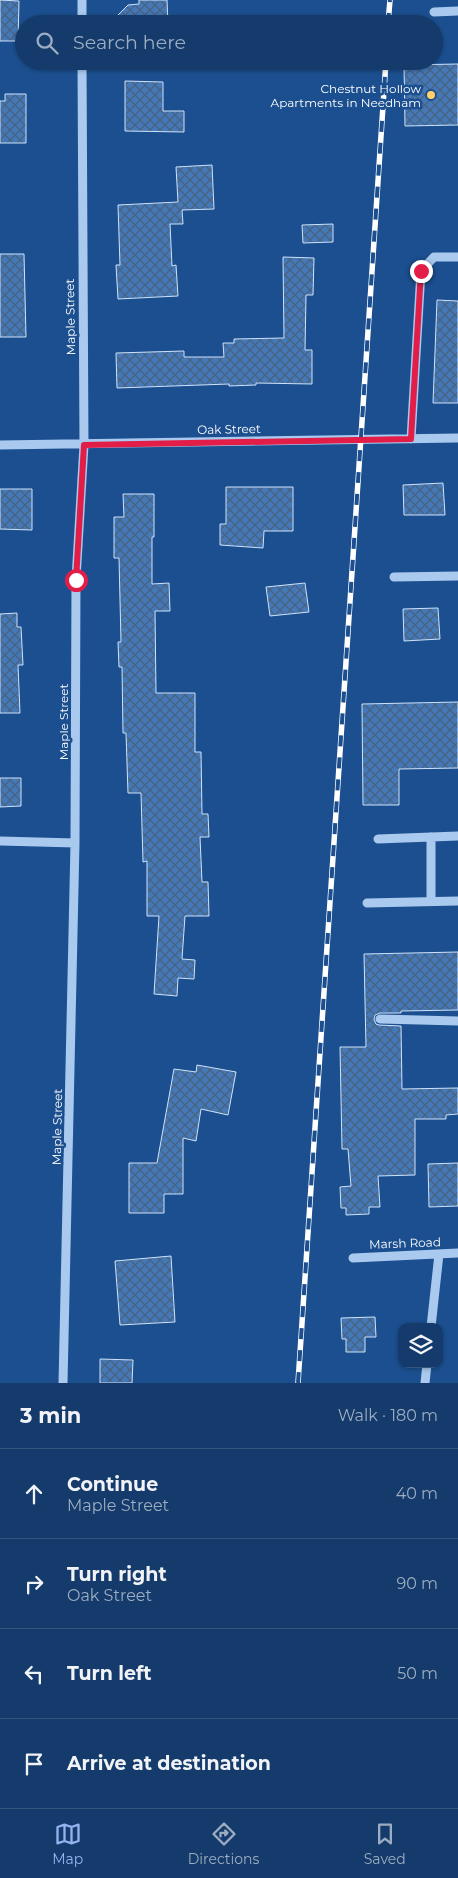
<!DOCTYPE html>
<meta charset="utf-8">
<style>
:root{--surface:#143b6b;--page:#1d4271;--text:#f1f3f6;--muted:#9dadc1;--line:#33557e;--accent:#95b2f1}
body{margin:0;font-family:Montserrat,sans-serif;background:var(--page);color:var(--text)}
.controls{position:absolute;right:15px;bottom:15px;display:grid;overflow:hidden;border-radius:10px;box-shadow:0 1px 4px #0004}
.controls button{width:45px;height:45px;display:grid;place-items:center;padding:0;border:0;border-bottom:1px solid var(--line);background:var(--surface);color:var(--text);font:25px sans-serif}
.stop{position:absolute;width:15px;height:15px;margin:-11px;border:4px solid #e11d48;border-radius:50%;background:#fff}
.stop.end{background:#e11d48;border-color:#fff;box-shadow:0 1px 5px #0008}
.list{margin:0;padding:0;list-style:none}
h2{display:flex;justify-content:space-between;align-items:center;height:65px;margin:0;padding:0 20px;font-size:21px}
h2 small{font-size:16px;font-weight:400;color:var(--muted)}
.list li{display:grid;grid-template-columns:32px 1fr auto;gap:15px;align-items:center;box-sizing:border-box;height:90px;padding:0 20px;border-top:1px solid var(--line)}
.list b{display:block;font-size:19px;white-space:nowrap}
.list p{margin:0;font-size:16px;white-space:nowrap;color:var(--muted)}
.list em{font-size:16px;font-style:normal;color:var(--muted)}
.icon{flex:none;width:28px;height:28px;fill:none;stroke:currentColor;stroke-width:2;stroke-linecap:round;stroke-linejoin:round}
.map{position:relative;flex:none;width:458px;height:1383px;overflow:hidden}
.search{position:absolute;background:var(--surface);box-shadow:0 1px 4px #0004;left:15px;right:15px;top:15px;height:55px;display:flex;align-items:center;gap:12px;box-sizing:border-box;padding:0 18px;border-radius:28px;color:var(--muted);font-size:19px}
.sheet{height:425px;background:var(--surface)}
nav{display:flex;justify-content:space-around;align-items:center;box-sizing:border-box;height:70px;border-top:1px solid var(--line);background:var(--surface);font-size:14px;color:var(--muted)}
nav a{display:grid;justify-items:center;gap:2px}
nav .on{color:var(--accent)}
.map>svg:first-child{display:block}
</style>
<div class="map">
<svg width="458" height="1383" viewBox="0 0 458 1383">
<defs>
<pattern id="building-cross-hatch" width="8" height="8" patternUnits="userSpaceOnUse" patternTransform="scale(1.25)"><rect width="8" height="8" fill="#4478b7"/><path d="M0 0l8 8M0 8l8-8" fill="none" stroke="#486282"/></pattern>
</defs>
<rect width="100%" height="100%" fill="#1b4f8f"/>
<path fill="url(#building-cross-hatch)" stroke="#cfe3fa" d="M 0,0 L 19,1 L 18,41 L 0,41 Z
M 139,0 L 167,0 L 168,24 L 109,24 L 128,5 L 139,4 Z
M 458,64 L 458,125 L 405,126 L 404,65 Z
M 125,81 L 163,82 L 163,111 L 184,111 L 184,132 L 125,131 Z
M 5,94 L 26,94 L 26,143 L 0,143 L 0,101 L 5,101 Z
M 212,165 L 214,209 L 182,210 L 183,224 L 170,224 L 172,266 L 176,265 L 178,296 L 118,299 L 116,265 L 120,265 L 118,205 L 178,202 L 176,167 Z
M 333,224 L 333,242 L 303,243 L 302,225 Z
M 0,254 L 24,254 L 26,337 L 0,337 Z
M 283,257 L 314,258 L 313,295 L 306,295 L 305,350 L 312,350 L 312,384 L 256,383 L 256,385 L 229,386 L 229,384 L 117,388 L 116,353 L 184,351 L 184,357 L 224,357 L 223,343 L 234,343 L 234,339 L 284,338 Z
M 437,300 L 458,301 L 458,403 L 433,403 Z
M 443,483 L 445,515 L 404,515 L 403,485 Z
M 226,487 L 293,487 L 293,531 L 264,531 L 263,548 L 220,545 L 220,524 L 226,524 Z
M 0,489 L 32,489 L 32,530 L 0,529 Z
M 123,494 L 154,494 L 154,537 L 152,537 L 152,584 L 169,583 L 170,611 L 155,611 L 156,693 L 195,693 L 195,752 L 201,752 L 202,814 L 208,814 L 209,837 L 200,837 L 202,882 L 208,882 L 209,916 L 185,916 L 182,959 L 195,960 L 194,979 L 178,978 L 177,996 L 154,994 L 159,916 L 147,916 L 147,861 L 143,862 L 141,793 L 128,793 L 126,733 L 123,733 L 122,667 L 119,667 L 118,642 L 121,642 L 119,558 L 114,558 L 114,517 L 124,517 Z
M 305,583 L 309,612 L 270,616 L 266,587 Z
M 438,608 L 440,639 L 404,641 L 403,609 Z
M 17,613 L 17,627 L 21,627 L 23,665 L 18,665 L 20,713 L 0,713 L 0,614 Z
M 458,702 L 458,768 L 399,769 L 399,805 L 363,805 L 362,704 Z
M 0,778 L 21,778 L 21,806 L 0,807 Z
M 458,952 L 458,1010 L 401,1011 L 401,1013 L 380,1013 L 375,1015 L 374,1019 L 376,1024 L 379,1025 L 401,1026 L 402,1089 L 458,1088 L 458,1114 L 446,1115 L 446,1119 L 415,1119 L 415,1175 L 378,1176 L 380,1207 L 369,1207 L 369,1214 L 346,1215 L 346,1208 L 341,1208 L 340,1187 L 351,1186 L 348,1149 L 342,1149 L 340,1047 L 366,1047 L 364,954 Z
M 197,1065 L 236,1072 L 228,1115 L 201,1109 L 196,1141 L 183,1138 L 183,1194 L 164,1194 L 164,1213 L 129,1213 L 129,1163 L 157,1163 L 174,1069 L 196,1072 Z
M 458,1163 L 458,1206 L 429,1207 L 428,1164 Z
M 171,1256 L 175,1322 L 120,1325 L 115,1261 Z
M 375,1317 L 376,1337 L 365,1337 L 365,1352 L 346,1352 L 346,1339 L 342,1339 L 341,1318 Z
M 100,1359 L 133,1360 L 132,1383 L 100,1383 Z"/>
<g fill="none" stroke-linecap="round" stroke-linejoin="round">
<path stroke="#a9c9ee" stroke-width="9" d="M 434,12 L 458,11
M 82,24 L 82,0
M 411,439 L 421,271 L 434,257 L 458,257
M 0,445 L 458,438
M 394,577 L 458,576
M 431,837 L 431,901
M 378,839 L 458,836
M 0,841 L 75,843
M 367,903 L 458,901
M 380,1019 L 458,1021
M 353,1258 L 458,1253
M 431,1327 L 439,1254
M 63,1383 L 75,843 L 76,579 L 84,445 L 82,61
M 425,1383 L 427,1364"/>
<defs>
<path id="rail" d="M 388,24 L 390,0
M 298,1383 L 386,61"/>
</defs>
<use href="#rail" stroke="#fff" stroke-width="5.5"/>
<use href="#rail" stroke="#1b4f8f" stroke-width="4" stroke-dasharray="11" stroke-linecap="butt"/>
</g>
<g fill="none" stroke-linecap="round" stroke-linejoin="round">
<path stroke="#e11d48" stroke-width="6" d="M 76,580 L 84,445 L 411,439 L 421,271"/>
</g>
<circle fill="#ffd166" stroke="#1b4f8f" stroke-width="2" cx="431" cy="95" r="5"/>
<g text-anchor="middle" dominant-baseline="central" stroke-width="5" stroke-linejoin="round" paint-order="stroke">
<g font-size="12" fill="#fff" stroke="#1b4f8f" text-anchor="end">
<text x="421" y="88">Chestnut Hollow<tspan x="421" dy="14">Apartments in Needham</tspan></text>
</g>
<g font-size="12" fill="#fff" stroke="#1b4f8f">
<text transform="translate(70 317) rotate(-91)">Maple Street</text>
<text transform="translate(229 429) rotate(-1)">Oak Street</text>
<text transform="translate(63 722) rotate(-90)">Maple Street</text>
<text transform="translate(57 1127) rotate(-89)">Maple Street</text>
<text transform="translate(405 1243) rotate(-2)">Marsh Road</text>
</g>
</g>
</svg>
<div class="controls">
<button><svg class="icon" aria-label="layers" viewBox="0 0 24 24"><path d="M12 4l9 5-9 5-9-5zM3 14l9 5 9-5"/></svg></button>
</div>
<div class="stop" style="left:76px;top:580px"></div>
<div class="stop end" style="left:421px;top:271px"></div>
<div class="search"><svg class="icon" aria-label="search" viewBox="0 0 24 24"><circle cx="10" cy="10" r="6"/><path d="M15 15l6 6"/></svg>Search here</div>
</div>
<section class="sheet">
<h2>3 min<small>Walk · 180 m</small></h2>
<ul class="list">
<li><svg class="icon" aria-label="ahead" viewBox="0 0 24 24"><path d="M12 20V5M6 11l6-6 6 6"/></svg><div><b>Continue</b><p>Maple Street</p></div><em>40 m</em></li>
<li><svg class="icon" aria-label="right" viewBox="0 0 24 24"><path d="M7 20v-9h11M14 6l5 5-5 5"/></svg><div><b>Turn right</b><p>Oak Street</p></div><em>90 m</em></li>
<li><svg class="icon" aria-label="left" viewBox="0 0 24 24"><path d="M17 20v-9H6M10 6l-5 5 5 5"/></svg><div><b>Turn left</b></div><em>50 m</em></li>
<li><svg class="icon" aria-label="arrive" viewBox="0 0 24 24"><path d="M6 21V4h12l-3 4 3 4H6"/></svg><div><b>Arrive at destination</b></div></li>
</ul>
</section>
<nav>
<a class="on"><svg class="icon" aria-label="map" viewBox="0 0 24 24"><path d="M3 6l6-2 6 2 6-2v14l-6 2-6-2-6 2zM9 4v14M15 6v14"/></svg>Map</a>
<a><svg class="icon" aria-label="directions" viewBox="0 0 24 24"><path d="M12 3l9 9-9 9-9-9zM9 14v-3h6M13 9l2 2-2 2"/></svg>Directions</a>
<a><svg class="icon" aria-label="saved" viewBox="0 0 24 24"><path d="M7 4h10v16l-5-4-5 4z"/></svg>Saved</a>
</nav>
